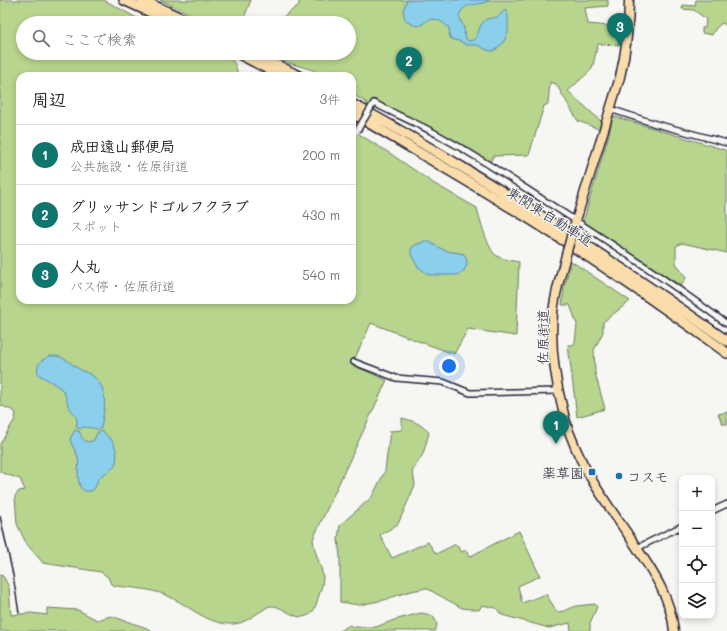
<!DOCTYPE html>
<html lang="ja">
<meta charset="utf-8">
<style>
:root{--surface:#fff;--page:#f2f2f2;--text:#222;--muted:#767676;--line:#e0e0e0;--accent:#0f766e}
body{margin:0;font-family:Mali,"Klee One",sans-serif;background:var(--page);color:var(--text)}
.controls{position:absolute;right:12px;bottom:12px;display:grid;overflow:hidden;border-radius:8px;box-shadow:0 2px 6px #0003}
.controls button{width:36px;height:36px;display:grid;place-items:center;padding:0;border:0;border-bottom:1px solid var(--line);background:var(--surface);color:var(--text);font:20px sans-serif}
.you{position:absolute;left:449px;top:366px;width:14px;height:14px;margin:-10px;border:3px solid #fff;border-radius:50%;background:#1a73e8;box-shadow:0 0 0 6px #1a73e833}
.badge{display:grid;place-items:center;width:26px;height:26px;border-radius:50%;background:var(--accent);color:#fff;font-size:13px;font-weight:700}
.pin{position:absolute;translate:-50% -33px;filter:drop-shadow(0 1px 2px #0008)}
.pin::after{content:'';position:absolute;top:21px;width:14px;height:12px;background:inherit;clip-path:polygon(0 0,100% 0,50% 100%)}
.list{margin:0;padding:0;list-style:none}
h2{display:flex;justify-content:space-between;align-items:center;height:52px;margin:0;padding:0 16px;font-size:17px}
h2 small{font-size:13px;font-weight:400;color:var(--muted)}
.list li{display:grid;grid-template-columns:26px 1fr auto;gap:12px;align-items:center;box-sizing:border-box;height:60px;padding:0 16px;border-top:1px solid var(--line)}
.list b{display:block;font-size:15px;white-space:nowrap}
.list p{margin:0;font-size:13px;white-space:nowrap;color:var(--muted)}
.list em{font-size:13px;font-style:normal;color:var(--muted)}
.icon{flex:none;width:22px;height:22px;fill:none;stroke:currentColor;stroke-width:2;stroke-linecap:round;stroke-linejoin:round}
.map{position:relative;flex:none;width:727px;height:631px;overflow:hidden}
.search{position:absolute;background:var(--surface);box-shadow:0 2px 6px #0003;left:16px;top:16px;width:340px;height:44px;display:flex;align-items:center;gap:10px;box-sizing:border-box;padding:0 14px;border-radius:22px;color:var(--muted);font-size:15px}
.panel{position:absolute;background:var(--surface);box-shadow:0 2px 6px #0003;left:16px;top:72px;width:340px;height:232px;border-radius:12px}
.map>svg:first-child{display:block}
</style>
<div class="map">
<svg width="727" height="631" viewBox="0 0 727 631">
<rect width="100%" height="100%" fill="#f6f6f2"/>
<filter id="ink" filterUnits="userSpaceOnUse"><feTurbulence type="fractalNoise" baseFrequency=".025" numOctaves="2"/><feDisplacementMap in="SourceGraphic" scale="8" xChannelSelector="R" yChannelSelector="G"/><feConvolveMatrix kernelMatrix="1 2 1 2 8 2 1 2 1" color-interpolation-filters="sRGB"/></filter>
<g filter="url(#ink)">
<path fill="#b7d58d" stroke="#6c7c64" d="M 0,0 L 104,0 L 146,23 L 23,23 L 23,53 L 203,53 L 206,55 C 212,55 228,56 232,60 C 236,64 237,71 238,76 L 20,76 L 20,300 L 352,300 L 352,130 L 367,103 L 352,94 L 352,76 L 322,76 L 313,70 L 289,63 L 269,53 L 349,53 L 349,23 L 275,23 L 299,5 L 299,0 L 608,0 L 608,6 L 585,8 L 588,24 L 620,27 L 619,45 L 598,44 L 592,69 L 568,91 L 602,122 L 599,129 L 578,121 L 556,84 L 550,82 L 548,104 L 544,106 L 529,155 L 493,156 L 490,163 C 452,139 412,119 372,100 L 354,131 L 391,154 L 433,183 L 477,208 C 480,219 488,251 497,256 C 501,259 514,261 519,262 L 516,336 L 468,329 L 454,354 L 418,341 L 371,323 L 352,365 L 387,380 L 313,539 C 314,552 321,564 323,577 C 323,584 321,588 319,595 C 316,604 315,616 302,617 C 293,618 281,605 271,606 C 268,606 266,608 263,610 C 254,615 244,624 233,624 C 209,625 192,608 172,598 C 155,589 135,588 116,586 L 111,584 L 108,577 L 101,572 L 43,563 L 26,543 L 17,524 L 15,496 L 19,491 L 25,490 L 20,479 L 0,472 L 0,444 L 15,419 L 16,413 L 12,410 L 0,405 Z
M 160,0 L 251,0 L 242,23 L 210,23 Z
M 696,0 L 727,0 L 727,26 L 722,23 L 716,28 L 712,35 L 702,33 L 702,28 L 705,28 L 706,19 L 694,10 L 682,9 L 683,5 L 695,6 Z
M 613,116 L 725,150 L 727,153 L 727,253 L 682,243 L 676,246 L 676,263 L 686,278 L 681,286 L 583,222 L 609,134 Z
M 571,261 L 630,301 L 603,322 L 603,332 L 594,350 L 595,373 L 605,409 L 577,417 L 568,345 L 573,345 L 575,342 L 577,324 L 570,305 L 562,305 L 564,288 Z
M 727,412 L 727,424 L 723,424 L 718,414 Z
M 402,418 C 411,420 424,425 429,433 L 423,454 L 412,472 L 414,478 L 415,485 L 398,524 L 380,535 L 392,558 L 428,542 L 436,554 L 456,544 L 461,552 L 466,550 L 469,557 L 519,531 L 540,576 L 518,586 L 522,603 L 546,594 L 557,612 L 564,611 L 576,606 L 595,604 L 597,607 L 590,623 L 590,631 L 571,631 L 570,623 L 549,628 L 502,615 L 496,608 L 482,605 L 479,610 L 462,608 L 426,588 L 407,592 L 384,600 L 359,605 L 340,602 L 340,557 L 338,539 L 340,525 L 372,497 L 385,471 L 390,431 L 402,430 Z
M 0,575 L 3,576 L 9,587 L 11,615 L 31,613 L 47,615 L 47,608 L 78,610 L 97,620 L 111,616 L 147,628 L 152,631 L 0,631 Z
M 421,613 C 431,615 434,614 437,625 L 435,631 L 339,631 L 350,625 L 353,627 L 376,627 L 394,620 Z"/>
<path fill="#8acfeb" stroke="#608aa5" d="M 407,0 L 490,0 C 476,8 465,0 459,16 L 464,28 L 465,37 L 468,41 C 479,41 477,29 483,22 C 487,17 492,19 497,17 C 500,16 502,12 505,10 L 506,11 L 508,16 L 508,32 L 503,43 L 495,50 L 492,51 L 487,50 L 477,45 L 467,45 L 459,41 L 454,40 L 450,38 L 449,28 C 444,23 436,17 428,20 C 428,20 423,23 423,24 C 416,28 410,24 405,19 L 403,11 Z
M 425,241 L 430,242 L 436,246 L 446,251 L 460,253 L 464,254 L 467,261 L 467,265 L 463,272 L 457,275 L 429,275 L 418,267 L 411,255 L 411,250 L 413,246 Z
M 51,356 C 62,355 68,361 76,367 C 81,370 85,372 90,374 C 111,388 104,408 101,428 L 97,430 L 95,428 C 89,429 85,425 80,429 L 76,427 C 80,417 72,413 68,405 C 66,399 66,393 60,388 C 54,383 46,379 39,375 C 34,365 42,359 51,356 Z
M 75,430 L 80,432 C 80,436 84,442 89,442 L 94,440 L 97,433 L 102,431 C 105,434 108,436 111,439 C 117,447 119,461 113,468 C 109,472 104,473 100,477 C 96,481 97,490 90,491 C 73,494 80,466 78,458 C 77,451 71,446 70,439 Z"/>
<g fill="none" stroke-linecap="round" stroke-linejoin="round">
<defs>
<path id="minor" d="M 372,106 L 374,103 C 398,116 424,126 447,140 C 480,158 511,179 542,199 C 605,239 667,280 727,324
M 610,109 L 656,124 L 727,143
M 354,362 L 396,378 L 443,382 L 470,393 L 558,391
M 712,511 L 727,504
M 637,548 L 682,526"/>
<path id="trunk" d="M 574,227 L 620,77 C 626,52 629,26 629,0
M 567,251 C 562,271 555,292 553,313 C 550,346 555,379 563,410 C 565,420 568,430 572,439 C 585,474 608,505 629,536 C 648,565 671,595 674,631"/>
<path id="motorway" d="M 124,0 L 174,23
M 142,0 L 192,23
M 237,53 L 282,76
M 253,53 L 299,76
M 352,104 C 390,124 427,146 465,169 C 555,223 642,281 727,341
M 352,113 C 416,151 481,188 544,228 C 607,268 667,309 727,353"/>
</defs>
<use href="#minor" stroke="#22223b" stroke-width="8"/>
<use href="#trunk" stroke="#22223b" stroke-width="11"/>
<use href="#motorway" stroke="#22223b" stroke-width="12"/>
<use href="#minor" stroke="#f6f6f2" stroke-width="5"/>
<use href="#trunk" stroke="#faddab" stroke-width="8"/>
<use href="#motorway" stroke="#faddab" stroke-width="9"/>
<path stroke="#22223b" stroke-width="1.5" d="M 0,516 L 13,575 L 19,613"/>
<defs>
<path id="minor-bridge" d="M 357,131 L 372,106"/>
<path id="trunk-bridge" d="M 567,251 L 574,227"/>
</defs>
<use href="#minor-bridge" stroke="#22223b" stroke-width="8" stroke-linecap="butt"/>
<use href="#trunk-bridge" stroke="#22223b" stroke-width="11" stroke-linecap="butt"/>
<use href="#minor-bridge" stroke="#f6f6f2" stroke-width="5"/>
<use href="#trunk-bridge" stroke="#faddab" stroke-width="8"/>
</g>
</g>
<g fill="#1f6fb2" stroke="#f6f6f2" stroke-width="1.5">
<rect x="588" y="468" width="8" height="8" rx="2"/>
<circle cx="619" cy="476" r="4"/>
</g>
<g text-anchor="middle" dominant-baseline="central" stroke-width="3" stroke-linejoin="round" paint-order="stroke">
<g font-size="14" fill="#22223b" stroke="#f6f6f2">
<text transform="translate(550 216) rotate(32)">東関東自動車道</text>
<text transform="translate(542 337) rotate(-90)">佐原街道</text>
</g>
<g font-size="14" fill="#22223b" stroke="#f6f6f2" text-anchor="end">
<text x="584" y="472">薬草園</text>
<text x="627" y="476" text-anchor="start">コスモ</text>
</g>
</g>
</svg>
<div class="controls">
<button>+</button>
<button>−</button>
<button><svg class="icon" aria-label="locate" viewBox="0 0 24 24"><circle cx="12" cy="12" r="6"/><path d="M12 2v4M12 18v4M2 12h4M18 12h4"/></svg></button>
<button><svg class="icon" aria-label="layers" viewBox="0 0 24 24"><path d="M12 4l9 5-9 5-9-5zM3 14l9 5 9-5"/></svg></button>
</div>
<div class="you"></div>
<div class="pin badge" style="left:556px;top:444px">1</div>
<div class="pin badge" style="left:409px;top:80px">2</div>
<div class="pin badge" style="left:620px;top:46px">3</div>
<div class="search"><svg class="icon" aria-label="search" viewBox="0 0 24 24"><circle cx="10" cy="10" r="6"/><path d="M15 15l6 6"/></svg>ここで検索</div>
<section class="panel">
<h2>周辺<small>3件</small></h2>
<ul class="list">
<li><span class="badge">1</span><div><b>成田遠山郵便局</b><p>公共施設 · 佐原街道</p></div><em>200 m</em></li>
<li><span class="badge">2</span><div><b>グリッサンドゴルフクラブ</b><p>スポット</p></div><em>430 m</em></li>
<li><span class="badge">3</span><div><b>人丸</b><p>バス停 · 佐原街道</p></div><em>540 m</em></li>
</ul>
</section>
</div>
